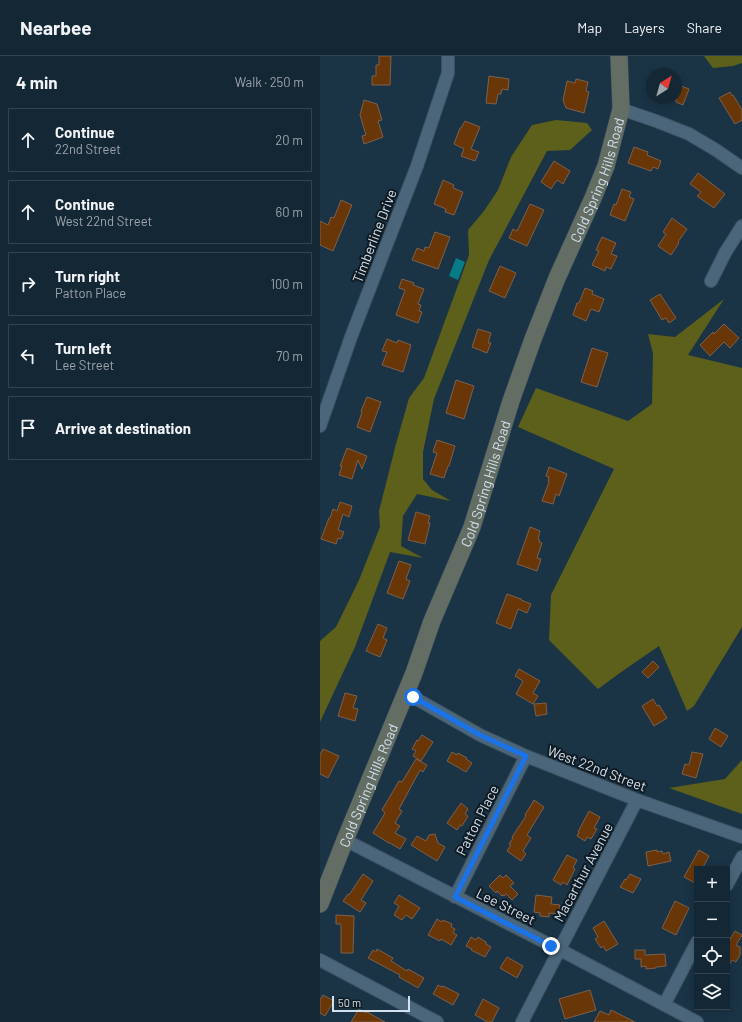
<!DOCTYPE html>
<meta charset="utf-8">
<style>
:root{--surface:#142734;--page:#213340;--text:#f1f3f6;--muted:#9da5ac;--line:#33444f}
body{margin:0;font-family:Barlow,sans-serif;background:var(--page);color:var(--text)}
.controls{position:absolute;right:12px;bottom:12px;display:grid;overflow:hidden;border-radius:0px;box-shadow:0 2px 10px #0003}
.controls button{width:36px;height:36px;display:grid;place-items:center;padding:0;border:0;border-bottom:1px solid var(--line);background:var(--surface);color:var(--text);font:20px sans-serif}
.compass{position:absolute;left:326px;top:12px;width:36px;height:36px;border-radius:50%;background:var(--surface);box-shadow:0 2px 10px #0003;rotate:37deg}
.scale{position:absolute;left:12px;bottom:10px;width:78px;box-sizing:border-box;padding-left:4px;border:2px solid #d2e1ed;border-top:0;font-size:11px;line-height:14px;white-space:nowrap;color:#d2e1ed;-webkit-text-stroke:3px #0f1a23;paint-order:stroke}
.stop{position:absolute;width:12px;height:12px;margin:-9px;border:3px solid #1a73e8;border-radius:50%;background:#fff}
.stop.end{background:#1a73e8;border-color:#fff;box-shadow:0 1px 4px #0008}
.list{margin:0;padding:0;list-style:none}
h2{display:flex;justify-content:space-between;align-items:center;height:52px;margin:0;padding:0 16px;font-size:17px}
h2 small{font-size:13px;font-weight:400;color:var(--muted)}
.list li{display:grid;grid-template-columns:26px 1fr auto;gap:12px;align-items:center;box-sizing:border-box;height:64px;margin:0 8px 8px;padding:0 8px;border:1px solid var(--line);border-radius:0px}
.list b{display:block;font-size:15px;white-space:nowrap}
.list p{margin:0;font-size:13px;white-space:nowrap;color:var(--muted)}
.list em{font-size:13px;font-style:normal;color:var(--muted)}
.icon{flex:none;width:22px;height:22px;fill:none;stroke:currentColor;stroke-width:2;stroke-linecap:round;stroke-linejoin:round}
.map{position:relative;flex:none;width:422px;height:966px;overflow:hidden}
header{display:flex;align-items:center;gap:24px;box-sizing:border-box;height:56px;padding:0 20px;background:var(--surface);border-bottom:1px solid var(--line)}
header strong{font-size:19px}
nav{display:flex;gap:22px;margin-inline-start:auto;font-size:14px}
main{display:flex}
aside{flex:1;background:var(--surface)}
.map>svg:first-child{display:block}
</style>
<header>
<strong>Nearbee</strong>
<nav><a>Map</a><a>Layers</a><a>Share</a></nav>
</header>
<main>
<aside>
<h2>4 min<small>Walk · 250 m</small></h2>
<ul class="list">
<li><svg class="icon" aria-label="ahead" viewBox="0 0 24 24"><path d="M12 20V5M6 11l6-6 6 6"/></svg><div><b>Continue</b><p>22nd Street</p></div><em>20 m</em></li>
<li><svg class="icon" aria-label="ahead" viewBox="0 0 24 24"><path d="M12 20V5M6 11l6-6 6 6"/></svg><div><b>Continue</b><p>West 22nd Street</p></div><em>60 m</em></li>
<li><svg class="icon" aria-label="right" viewBox="0 0 24 24"><path d="M7 20v-9h11M14 6l5 5-5 5"/></svg><div><b>Turn right</b><p>Patton Place</p></div><em>100 m</em></li>
<li><svg class="icon" aria-label="left" viewBox="0 0 24 24"><path d="M17 20v-9H6M10 6l-5 5 5 5"/></svg><div><b>Turn left</b><p>Lee Street</p></div><em>70 m</em></li>
<li><svg class="icon" aria-label="arrive" viewBox="0 0 24 24"><path d="M6 21V4h12l-3 4 3 4H6"/></svg><div><b>Arrive at destination</b></div></li>
</ul>
</aside>
<div class="map">
<svg width="422" height="966" viewBox="0 0 422 966">
<rect width="100%" height="100%" fill="#1a3446"/>
<path fill="#5c601b" d="M 384,0 L 422,0 L 422,7 L 413,10 L 393,12 Z
M 236,64 L 267,67 L 272,74 L 250,94 L 227,95 L 169,204 L 114,343 L 103,396 L 103,423 L 112,434 L 131,445 L 97,438 L 83,460 L 81,490 L 103,502 L 70,496 L 35,591 L 0,666 L 0,586 L 1,584 L 16,571 L 39,524 L 60,471 L 59,455 L 76,388 L 89,342 L 104,322 L 149,199 L 148,174 L 164,155 L 178,134 L 191,101 L 212,69 Z
M 404,243 L 368,299 L 422,312 L 422,571 L 374,650 L 367,655 L 339,590 L 304,614 L 278,633 L 229,584 L 231,539 L 294,413 L 198,371 L 216,332 L 308,365 L 332,348 L 333,297 L 328,278 L 355,281 Z
M 422,704 L 422,758 L 349,732 L 405,723 Z"/>
<path fill="#077c87" d="M 136,202 L 145,206 L 138,224 L 129,220 Z"/>
<path fill="#693707" stroke="#7c604d" d="M 59,0 L 71,0 L 70,29 L 52,29 L 52,20 L 56,20 L 56,9 L 59,9 Z
M 169,20 L 189,23 L 188,34 L 182,33 L 181,38 L 178,38 L 176,48 L 166,47 Z
M 256,23 L 268,26 L 266,35 L 269,36 L 264,57 L 246,52 L 243,44 L 247,25 L 255,27 Z
M 356,28 L 369,33 L 363,49 L 356,46 Z
M 410,36 L 412,40 L 413,39 L 422,54 L 422,64 L 415,68 L 399,42 Z
M 44,44 L 57,48 L 62,64 L 58,65 L 63,81 L 44,88 L 42,80 L 46,79 L 40,59 Z
M 145,65 L 160,71 L 151,93 L 159,96 L 155,105 L 141,100 L 144,93 L 134,88 L 140,72 L 141,72 Z
M 314,91 L 328,96 L 327,99 L 341,105 L 338,113 L 333,111 L 331,115 L 308,107 Z
M 234,105 L 250,115 L 243,128 L 237,124 L 231,133 L 221,126 Z
M 378,117 L 405,138 L 394,152 L 377,140 L 381,136 L 370,128 Z
M 123,124 L 134,129 L 133,132 L 143,136 L 134,159 L 125,156 L 126,153 L 114,148 Z
M 302,133 L 311,136 L 309,141 L 314,143 L 305,165 L 290,159 L 294,148 L 296,149 Z
M 21,144 L 32,149 L 13,195 L 0,189 L 0,165 L 8,169 L 11,161 L 14,162 Z
M 210,148 L 224,154 L 207,190 L 189,182 L 193,173 L 197,175 Z
M 352,162 L 367,173 L 358,186 L 359,187 L 351,199 L 338,190 L 346,178 L 343,176 Z
M 115,176 L 130,181 L 118,213 L 92,204 L 97,192 L 104,195 L 105,191 L 109,192 Z
M 282,181 L 296,187 L 291,198 L 297,200 L 291,213 L 286,211 L 285,215 L 272,209 L 279,195 L 276,194 Z
M 180,210 L 196,217 L 185,242 L 169,235 Z
M 82,223 L 94,227 L 93,229 L 104,233 L 98,248 L 101,249 L 99,255 L 102,256 L 98,267 L 76,259 L 85,234 L 79,232 Z
M 265,232 L 273,235 L 272,238 L 284,243 L 279,256 L 271,253 L 266,265 L 253,259 L 257,247 L 259,247 Z
M 340,238 L 356,262 L 349,267 L 346,262 L 342,264 L 330,244 Z
M 404,268 L 419,282 L 410,292 L 404,286 L 390,300 L 380,289 L 393,276 L 394,278 Z
M 158,273 L 171,277 L 168,287 L 171,287 L 167,297 L 152,291 Z
M 67,283 L 77,287 L 78,284 L 91,289 L 83,316 L 62,309 L 67,296 L 62,295 Z
M 272,292 L 288,297 L 277,331 L 261,326 Z
M 136,324 L 154,330 L 144,363 L 126,357 Z
M 47,341 L 61,346 L 50,376 L 37,371 L 42,356 L 41,355 Z
M 117,384 L 135,390 L 129,410 L 128,410 L 124,422 L 110,418 L 117,397 L 113,396 Z
M 27,392 L 47,400 L 42,413 L 38,404 L 32,423 L 19,419 L 22,410 L 20,410 Z
M 229,411 L 247,418 L 239,440 L 236,438 L 233,448 L 222,445 L 229,426 L 228,425 L 229,421 L 226,420 Z
M 20,446 L 32,450 L 29,461 L 23,458 L 18,474 L 24,476 L 21,483 L 18,482 L 16,488 L 1,483 L 9,462 L 10,462 L 13,453 L 17,455 Z
M 96,456 L 110,460 L 108,467 L 110,467 L 105,488 L 88,484 Z
M 210,471 L 220,475 L 218,483 L 220,484 L 219,486 L 222,487 L 217,502 L 221,503 L 217,515 L 197,508 Z
M 79,505 L 91,509 L 86,523 L 90,525 L 83,543 L 67,537 Z
M 187,538 L 201,543 L 201,544 L 211,548 L 207,557 L 198,553 L 191,573 L 176,567 Z
M 58,568 L 67,572 L 63,582 L 67,584 L 60,601 L 46,595 Z
M 333,605 L 339,611 L 328,622 L 322,616 Z
M 199,613 L 220,625 L 213,637 L 218,640 L 213,648 L 196,638 L 203,625 L 195,620 Z
M 25,637 L 37,640 L 33,652 L 38,653 L 35,665 L 18,660 Z
M 333,643 L 337,650 L 339,649 L 347,662 L 334,670 L 322,650 Z
M 226,647 L 227,658 L 216,660 L 214,648 Z
M 395,672 L 408,680 L 401,691 L 389,683 Z
M 102,679 L 113,686 L 101,705 L 93,700 L 96,695 L 92,693 L 97,684 L 98,685 Z
M 3,693 L 19,700 L 8,722 L 0,718 L 0,699 Z
M 132,696 L 137,699 L 138,697 L 147,702 L 146,703 L 152,707 L 146,716 L 127,705 Z
M 372,696 L 383,698 L 376,722 L 362,718 L 365,708 L 369,709 Z
M 96,703 L 107,709 L 103,716 L 100,714 L 79,753 L 82,755 L 75,767 L 80,770 L 75,777 L 86,783 L 80,793 L 70,787 L 69,787 L 53,777 L 65,757 L 62,754 L 79,725 L 82,726 Z
M 214,744 L 224,751 L 207,779 L 211,782 L 203,795 L 206,798 L 201,805 L 187,795 L 191,789 L 189,788 L 193,782 L 192,781 L 206,760 L 205,759 Z
M 141,747 L 148,753 L 145,758 L 148,760 L 142,770 L 140,769 L 137,774 L 127,767 Z
M 269,755 L 280,761 L 274,772 L 277,773 L 271,783 L 267,781 L 265,785 L 257,780 L 259,776 L 258,776 Z
M 115,778 L 118,787 L 125,791 L 117,805 L 91,789 L 97,780 L 106,785 L 109,779 Z
M 337,794 L 337,796 L 342,795 L 343,798 L 349,796 L 351,805 L 328,810 L 326,796 Z
M 379,794 L 389,800 L 382,813 L 377,813 L 377,828 L 364,821 Z
M 247,799 L 257,804 L 253,812 L 255,813 L 247,829 L 243,826 L 241,829 L 233,824 Z
M 43,818 L 53,825 L 41,844 L 46,847 L 40,856 L 23,845 L 28,838 L 29,839 Z
M 310,818 L 321,823 L 313,837 L 300,831 L 305,823 L 306,824 Z
M 180,819 L 183,822 L 186,819 L 194,827 L 190,830 L 198,838 L 192,844 L 186,838 L 184,840 L 183,839 L 182,840 L 177,835 L 176,837 L 169,830 Z
M 79,839 L 100,852 L 92,863 L 86,859 L 82,864 L 74,859 L 79,850 L 74,847 Z
M 216,839 L 232,841 L 231,848 L 240,849 L 239,858 L 229,857 L 229,861 L 220,860 L 220,857 L 214,856 Z
M 355,845 L 369,852 L 356,879 L 342,872 Z
M 16,859 L 34,860 L 33,897 L 21,897 L 21,868 L 16,868 Z
M 117,863 L 122,866 L 123,864 L 132,868 L 131,871 L 135,873 L 133,877 L 137,879 L 131,889 L 121,883 L 120,885 L 108,879 Z
M 284,865 L 298,888 L 286,895 L 283,890 L 281,892 L 275,883 L 278,881 L 273,872 Z
M 415,875 L 422,879 L 416,889 L 420,891 L 420,899 L 416,906 L 412,904 L 407,913 L 407,884 L 409,885 Z
M 151,881 L 156,884 L 158,881 L 166,886 L 166,888 L 171,891 L 165,901 L 151,894 L 152,893 L 146,890 Z
M 57,893 L 73,902 L 71,905 L 87,915 L 88,913 L 104,922 L 98,932 L 79,921 L 80,919 L 48,902 L 53,894 L 56,896 Z
M 315,894 L 325,894 L 325,899 L 345,898 L 346,910 L 336,911 L 336,912 L 326,913 L 326,910 L 321,911 L 321,903 L 315,903 Z
M 187,901 L 203,910 L 197,922 L 180,912 Z
M 118,929 L 122,931 L 123,930 L 139,938 L 133,949 L 113,938 Z
M 270,934 L 276,954 L 245,963 L 239,943 Z
M 3,939 L 14,945 L 5,960 L 0,957 L 0,944 Z
M 163,943 L 179,952 L 172,966 L 168,966 L 155,959 Z
M 39,953 L 46,957 L 47,956 L 65,966 L 31,966 Z
M 291,954 L 315,966 L 274,966 L 280,955 L 289,959 Z"/>
<g fill="none" stroke-linecap="round" stroke-linejoin="round">
<defs>
<path id="street" d="M 301,53 L 336,65 L 369,78 L 396,94 L 422,112
M 391,225 L 405,197 L 422,170
M 0,370 L 31,281 L 97,110 L 128,17 L 128,0
M 86,637 L 160,679 L 206,700 L 317,744 L 422,781
M 25,784 L 248,898 L 377,966
M 407,829 L 422,801
M 135,841 L 206,700
M 0,904 L 117,966
M 344,949 L 377,886
M 202,966 L 317,744"/>
<g id="secondary">
<path id="s1" d="M 0,848 L 25,784 L 94,617 L 112,565 L 152,471 L 191,345 L 213,283 L 237,222 L 273,142 L 286,110 L 301,53 L 299,0"/>
</g>
</defs>
<use href="#street" stroke="#3c5262" stroke-width="14"/>
<use href="#secondary" stroke="#3c5262" stroke-width="18"/>
<use href="#street" stroke="#4b667b" stroke-width="12"/>
<use href="#secondary" stroke="#636d63" stroke-width="17"/>
</g>
<g fill="none" stroke-linecap="round" stroke-linejoin="round">
<path stroke="#1a73e8" stroke-width="5" d="M 93,641 L 160,679 L 206,700 L 135,841 L 231,890"/>
</g>
<g text-anchor="middle" dominant-baseline="central" stroke-width="4" stroke-linejoin="round" paint-order="stroke">
<g font-size="14" fill="#d2e1ed" stroke="#0f1a23">
<text stroke="none"><textPath href="#s1" startOffset="776">Cold Spring Hills Road</textPath></text>
<text transform="translate(54 180) rotate(-69)">Timberline Drive</text>
<text stroke="none"><textPath href="#s1" startOffset="452">Cold Spring Hills Road</textPath></text>
<text transform="translate(277 712) rotate(21)">West 22nd Street</text>
<text stroke="none"><textPath href="#s1" startOffset="128">Cold Spring Hills Road</textPath></text>
<text transform="translate(157 764) rotate(-63)">Patton Place</text>
<text transform="translate(263 816) rotate(-62)">Macarthur Avenue</text>
<text transform="translate(186 850) rotate(27)">Lee Street</text>
</g>
</g>
</svg>
<div class="controls">
<button>+</button>
<button>−</button>
<button><svg class="icon" aria-label="locate" viewBox="0 0 24 24"><circle cx="12" cy="12" r="6"/><path d="M12 2v4M12 18v4M2 12h4M18 12h4"/></svg></button>
<button><svg class="icon" aria-label="layers" viewBox="0 0 24 24"><path d="M12 4l9 5-9 5-9-5zM3 14l9 5 9-5"/></svg></button>
</div>
<svg class="compass" viewBox="-18 -18 36 36"><path d="M0-13l5 13h-10z" fill="#e53935"/><path d="M0 13l5-13h-10z" fill="#9da5ac"/></svg>
<div class="scale">50 m</div>
<div class="stop" style="left:93px;top:641px"></div>
<div class="stop end" style="left:231px;top:890px"></div>
</div>
</main>
